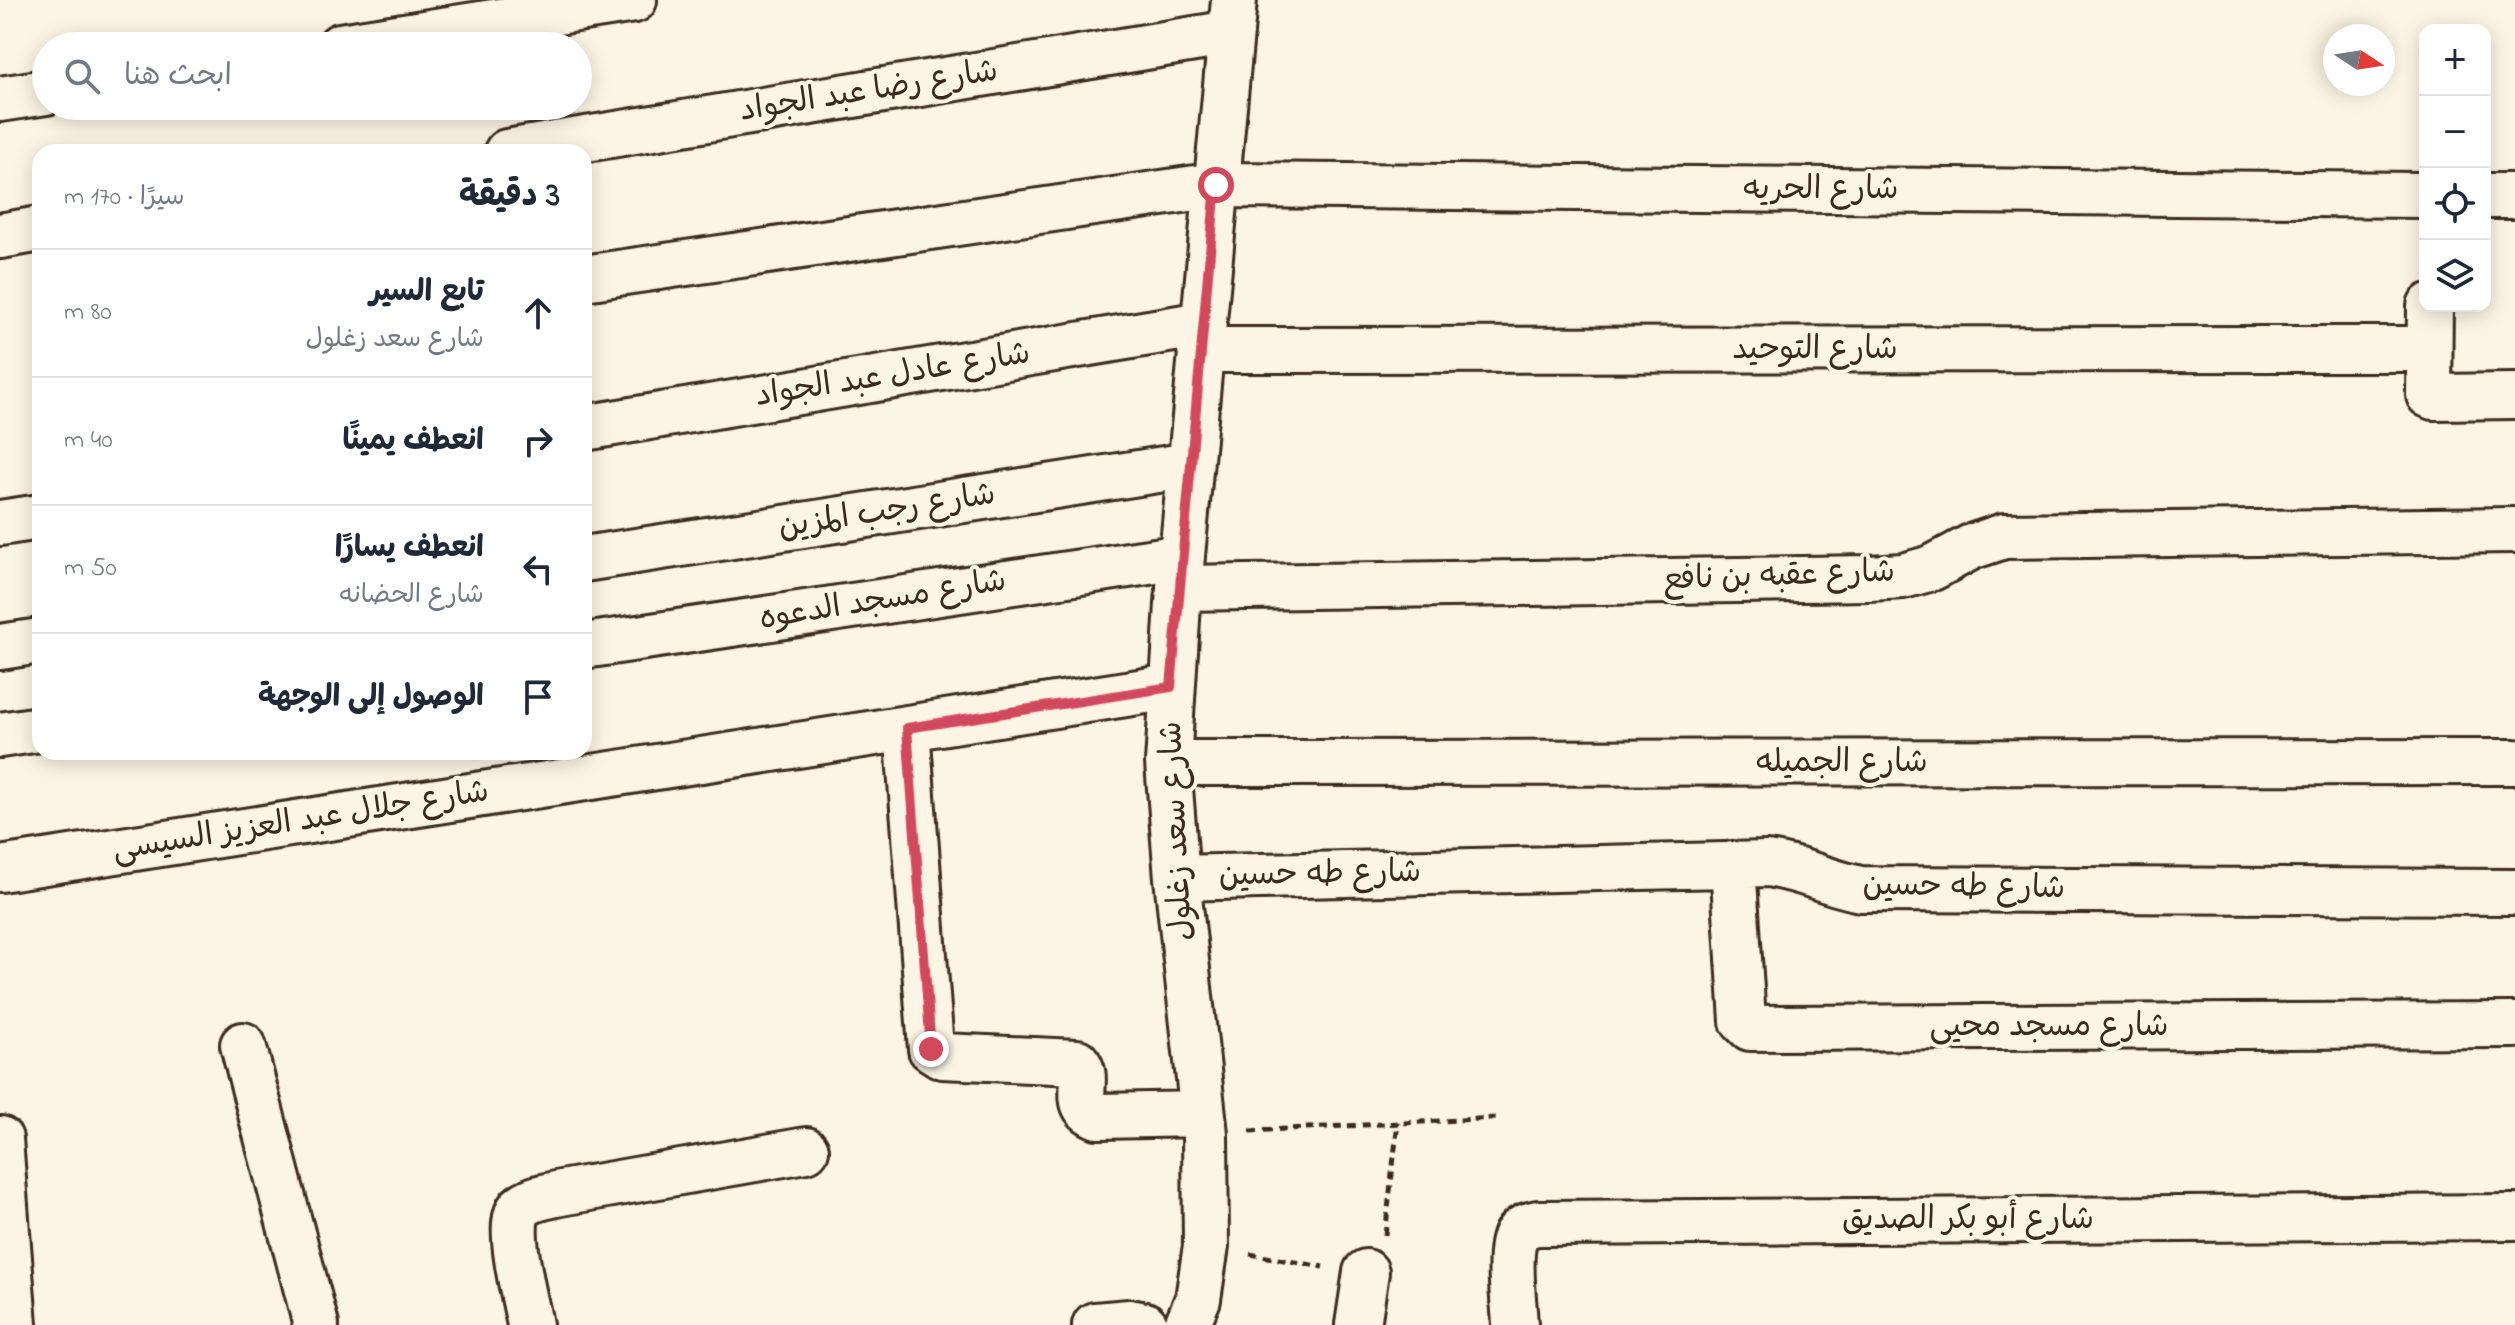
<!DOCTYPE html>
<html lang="ar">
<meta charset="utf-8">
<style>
:root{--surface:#fff;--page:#f2f2f3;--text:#1f2937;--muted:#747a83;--line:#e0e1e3}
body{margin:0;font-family:"Indie Flower","Playpen Sans Arabic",sans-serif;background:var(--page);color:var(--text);direction:rtl}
.controls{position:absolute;right:24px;top:24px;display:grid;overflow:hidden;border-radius:16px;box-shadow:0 4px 20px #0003}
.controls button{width:72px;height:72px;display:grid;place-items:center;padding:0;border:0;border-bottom:2px solid var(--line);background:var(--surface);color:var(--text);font:40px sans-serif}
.compass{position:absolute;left:2323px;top:24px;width:72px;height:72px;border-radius:50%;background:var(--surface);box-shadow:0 4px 20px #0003;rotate:102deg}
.stop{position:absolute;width:24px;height:24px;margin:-18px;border:6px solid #d1495b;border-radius:50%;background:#fff}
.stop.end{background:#d1495b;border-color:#fff;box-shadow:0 2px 8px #0008}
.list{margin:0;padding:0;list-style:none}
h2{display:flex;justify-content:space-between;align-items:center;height:104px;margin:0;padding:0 32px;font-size:34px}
h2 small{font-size:26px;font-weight:400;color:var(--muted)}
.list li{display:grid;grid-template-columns:52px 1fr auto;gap:24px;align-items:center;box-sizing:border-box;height:128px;padding:0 32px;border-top:2px solid var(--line)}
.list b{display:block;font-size:30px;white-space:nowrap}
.list p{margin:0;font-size:26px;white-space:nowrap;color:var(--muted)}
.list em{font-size:26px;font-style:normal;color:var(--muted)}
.icon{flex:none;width:44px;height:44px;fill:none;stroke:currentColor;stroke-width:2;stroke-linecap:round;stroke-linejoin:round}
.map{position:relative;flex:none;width:2515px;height:1325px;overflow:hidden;direction:ltr}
.search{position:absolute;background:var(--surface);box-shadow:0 4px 20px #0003;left:32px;top:32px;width:560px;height:88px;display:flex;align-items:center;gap:20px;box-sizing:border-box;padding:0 28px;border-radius:44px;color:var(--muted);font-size:30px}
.panel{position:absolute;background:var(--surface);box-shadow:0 4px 20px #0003;left:32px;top:144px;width:560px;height:616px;border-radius:24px;direction:rtl}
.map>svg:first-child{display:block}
</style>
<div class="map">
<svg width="2515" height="1325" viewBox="0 0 2515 1325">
<rect width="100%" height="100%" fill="#fcf5e5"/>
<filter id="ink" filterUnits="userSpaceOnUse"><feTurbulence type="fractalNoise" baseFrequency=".0125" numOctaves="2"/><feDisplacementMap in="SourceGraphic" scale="16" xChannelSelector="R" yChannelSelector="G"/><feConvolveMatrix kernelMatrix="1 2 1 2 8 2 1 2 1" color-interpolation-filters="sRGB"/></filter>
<g filter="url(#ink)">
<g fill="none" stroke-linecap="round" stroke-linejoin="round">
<defs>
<path id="minor" d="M 340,46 L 634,0
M 0,99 L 46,92
M 507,152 L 1231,33
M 2485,196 L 2515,196
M 0,236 L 40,229
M 584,278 L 1216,185 L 2425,195
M 2430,306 L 2429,395 L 2433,397 L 2515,396
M 1200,350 L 2429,349
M 584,428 L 1203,324
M 0,523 L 40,517
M 584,559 L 1190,465
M 1179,588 L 1869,578 L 1903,576 L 1932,568 L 1971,547 L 2004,536 L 2515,530
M 584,646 L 1182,557
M 0,647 L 40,641
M 907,728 L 931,1049 L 942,1056 L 1077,1062 C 1093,1080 1068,1105 1098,1116 L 1202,1114
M 0,735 L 40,729
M 1168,763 L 2515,762
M 1733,864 L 1743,1021 L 1750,1028 L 2515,1025
M 0,869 L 1171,687
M 1177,878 L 1767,864 C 1800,868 1829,883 1861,889 L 2515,892
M 243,1045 L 316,1325
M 0,1139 L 14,1325
M 530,1325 C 526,1302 505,1225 520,1208 C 530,1198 548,1196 561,1193 L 806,1150
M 1095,1325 L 1130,1322 L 1145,1325
M 1187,1325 L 1198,1299 L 1206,1246 L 1205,1134 L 1177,878 L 1168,763 L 1179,588 L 1234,0
M 1358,1325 L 1366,1272
M 1515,1325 C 1514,1303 1507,1254 1516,1235 C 1521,1227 1528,1225 1538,1223 L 2515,1217"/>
</defs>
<use href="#minor" stroke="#3b2a1e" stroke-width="50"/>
<path stroke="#3b2a1e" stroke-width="5" stroke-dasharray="8 6" stroke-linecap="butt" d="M 1250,1131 L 1496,1118
M 1385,1235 L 1398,1122
M 1250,1254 L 1323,1267"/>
<use href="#minor" stroke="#fcf5e5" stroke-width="44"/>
</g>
</g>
<g fill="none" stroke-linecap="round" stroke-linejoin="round" filter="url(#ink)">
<path stroke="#d1495b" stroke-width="10" d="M 931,1049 L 907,728 L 1171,687 L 1216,185"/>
</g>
<g text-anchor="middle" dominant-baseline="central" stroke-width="8" stroke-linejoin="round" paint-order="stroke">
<g font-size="32" fill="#3b2a1e" stroke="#fcf5e5">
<text transform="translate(869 92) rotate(-9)">شارع رضا عبد الجواد</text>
<text x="1821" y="190">شارع الحريه</text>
<text x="1815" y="350">شارع التوحيد</text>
<text transform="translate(893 376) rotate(-9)">شارع عادل عبد الجواد</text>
<text transform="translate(887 512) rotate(-9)">شارع رجب المزين</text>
<text transform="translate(1779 577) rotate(-2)">شارع عقبه بن نافع</text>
<text transform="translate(883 601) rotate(-9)">شارع مسجد الدعوه</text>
<text x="1842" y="763">شارع الجميله</text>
<text transform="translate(301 822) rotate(-9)">شارع جلال عبد العزيز السيسى</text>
<text transform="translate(1178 831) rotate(-93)">شارع سعد زغلول</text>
<text transform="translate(1320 875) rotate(-1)">شارع طه حسين</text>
<text transform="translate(1964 888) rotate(1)">شارع طه حسين</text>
<text x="2049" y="1027">شارع مسجد محيى</text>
<text x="1968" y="1220">شارع أبو بكر الصديق</text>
</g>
</g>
</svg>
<div class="controls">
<button>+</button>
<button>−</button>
<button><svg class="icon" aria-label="locate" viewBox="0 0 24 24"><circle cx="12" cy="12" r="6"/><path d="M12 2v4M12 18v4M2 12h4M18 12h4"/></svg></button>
<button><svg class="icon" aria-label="layers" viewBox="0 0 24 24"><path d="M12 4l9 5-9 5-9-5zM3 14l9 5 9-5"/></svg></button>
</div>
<svg class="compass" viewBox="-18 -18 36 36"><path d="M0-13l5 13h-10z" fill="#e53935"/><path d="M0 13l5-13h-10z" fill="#747a83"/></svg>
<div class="stop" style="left:1216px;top:185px"></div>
<div class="stop end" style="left:931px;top:1049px"></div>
<div class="search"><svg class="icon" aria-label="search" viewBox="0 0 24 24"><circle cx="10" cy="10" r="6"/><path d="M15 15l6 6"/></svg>ابحث هنا</div>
<section class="panel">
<h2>3 دقيقة<small>سيرًا · 170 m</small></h2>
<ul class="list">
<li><svg class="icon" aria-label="ahead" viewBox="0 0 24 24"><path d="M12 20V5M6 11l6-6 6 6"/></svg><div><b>تابع السير</b><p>شارع سعد زغلول</p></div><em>80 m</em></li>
<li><svg class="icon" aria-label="right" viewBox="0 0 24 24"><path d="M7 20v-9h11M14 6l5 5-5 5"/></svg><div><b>انعطف يمينًا</b></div><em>40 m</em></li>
<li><svg class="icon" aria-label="left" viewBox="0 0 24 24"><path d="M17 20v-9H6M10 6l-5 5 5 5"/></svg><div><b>انعطف يسارًا</b><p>شارع الحضانه</p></div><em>50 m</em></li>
<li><svg class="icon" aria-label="arrive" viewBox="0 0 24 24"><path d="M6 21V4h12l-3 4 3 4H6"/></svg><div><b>الوصول إلى الوجهة</b></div></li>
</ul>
</section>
</div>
